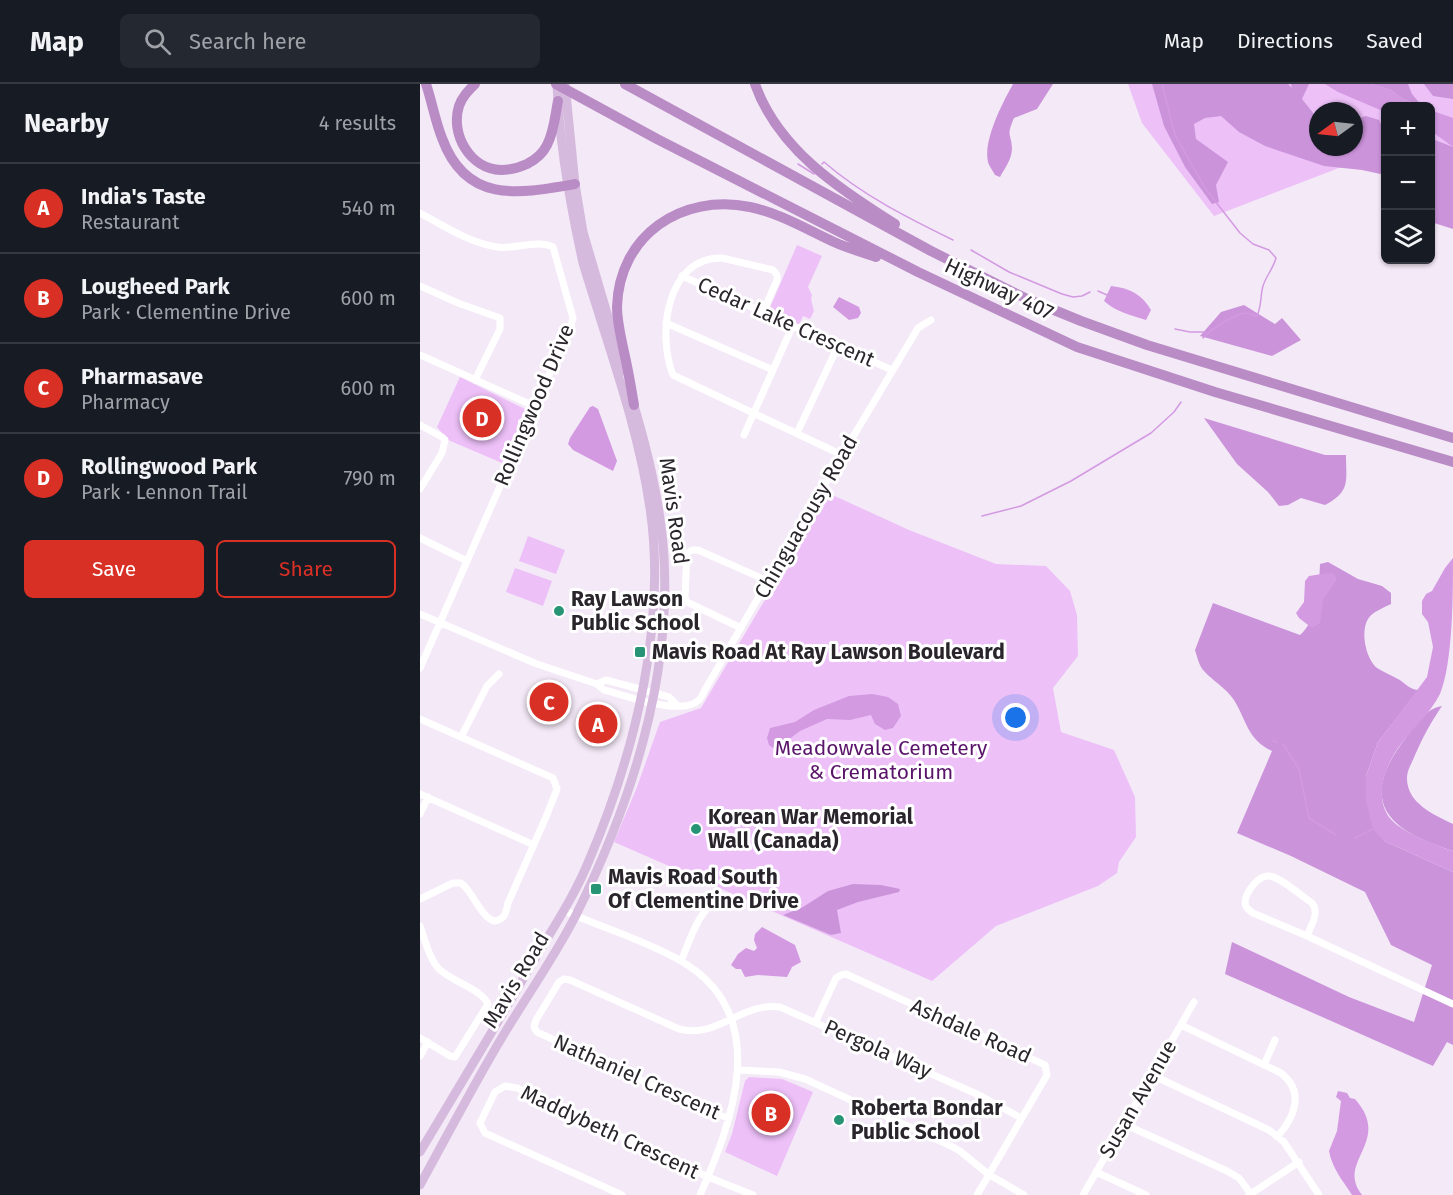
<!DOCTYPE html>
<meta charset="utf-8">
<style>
:root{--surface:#171b24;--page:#242831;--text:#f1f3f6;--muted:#9ea1a6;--line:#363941;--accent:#d93025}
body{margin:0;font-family:"Fira Sans",sans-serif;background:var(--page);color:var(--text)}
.controls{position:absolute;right:18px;top:18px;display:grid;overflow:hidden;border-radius:9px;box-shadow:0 2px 4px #0004}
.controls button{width:54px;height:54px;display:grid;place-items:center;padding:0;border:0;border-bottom:2px solid var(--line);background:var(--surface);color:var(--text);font:30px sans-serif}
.compass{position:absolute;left:889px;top:18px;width:54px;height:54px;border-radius:50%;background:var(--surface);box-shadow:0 2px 4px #0004;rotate:255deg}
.you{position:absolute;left:596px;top:634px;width:21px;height:21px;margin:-15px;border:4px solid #fff;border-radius:50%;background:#1a73e8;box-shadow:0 0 0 9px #1a73e833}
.badge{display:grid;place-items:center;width:39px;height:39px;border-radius:50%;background:var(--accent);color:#fff;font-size:20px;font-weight:700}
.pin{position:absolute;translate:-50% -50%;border:3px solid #fff;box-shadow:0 2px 6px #0006}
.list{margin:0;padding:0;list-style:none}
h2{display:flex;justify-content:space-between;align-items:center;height:78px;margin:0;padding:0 24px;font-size:26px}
h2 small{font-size:20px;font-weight:400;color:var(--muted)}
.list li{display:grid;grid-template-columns:39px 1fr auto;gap:18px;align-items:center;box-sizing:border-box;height:90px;padding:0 24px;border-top:2px solid var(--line)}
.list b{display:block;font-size:22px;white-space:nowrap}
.list p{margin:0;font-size:20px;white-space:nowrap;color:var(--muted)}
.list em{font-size:20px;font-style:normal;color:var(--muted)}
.actions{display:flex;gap:12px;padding:18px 24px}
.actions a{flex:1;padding:14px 0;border:2px solid var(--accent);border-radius:9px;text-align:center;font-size:21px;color:var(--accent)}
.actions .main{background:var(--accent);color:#fff}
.icon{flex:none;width:33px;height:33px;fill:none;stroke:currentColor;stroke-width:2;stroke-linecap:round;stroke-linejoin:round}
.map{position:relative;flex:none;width:1033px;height:1111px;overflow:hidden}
header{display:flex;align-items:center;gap:36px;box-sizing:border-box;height:84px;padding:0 30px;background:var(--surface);border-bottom:2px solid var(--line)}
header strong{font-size:28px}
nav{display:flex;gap:33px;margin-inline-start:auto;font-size:21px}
.search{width:420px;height:54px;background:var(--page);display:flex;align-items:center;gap:15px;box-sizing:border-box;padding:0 21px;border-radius:9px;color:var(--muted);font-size:22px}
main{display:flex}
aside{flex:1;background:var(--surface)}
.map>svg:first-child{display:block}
</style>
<header>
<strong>Map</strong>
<div class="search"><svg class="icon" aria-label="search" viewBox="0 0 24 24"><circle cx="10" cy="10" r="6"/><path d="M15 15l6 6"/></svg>Search here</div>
<nav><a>Map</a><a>Directions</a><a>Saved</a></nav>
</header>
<main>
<aside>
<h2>Nearby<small>4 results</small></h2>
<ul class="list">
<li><span class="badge">A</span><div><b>India's Taste</b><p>Restaurant</p></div><em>540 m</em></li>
<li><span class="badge">B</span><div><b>Lougheed Park</b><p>Park · Clementine Drive</p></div><em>600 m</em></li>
<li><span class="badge">C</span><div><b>Pharmasave</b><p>Pharmacy</p></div><em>600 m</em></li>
<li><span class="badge">D</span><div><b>Rollingwood Park</b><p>Park · Lennon Trail</p></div><em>790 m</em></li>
</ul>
<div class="actions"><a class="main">Save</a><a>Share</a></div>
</aside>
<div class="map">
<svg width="1033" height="1111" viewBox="0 0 1033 1111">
<rect width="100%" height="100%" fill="#f4e9f7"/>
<path fill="#edc0f8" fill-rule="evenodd" d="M 708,0 L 1033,0 L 1033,107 L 1011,98 L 1010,22 L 966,22 L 965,78 L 950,72 L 794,132 L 722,39 ZM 898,27 L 934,27 L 934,63 L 898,63 Z
M 377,161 L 402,172 L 388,203 L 392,211 L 391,215 L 394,227 L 390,235 L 383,232 L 379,241 L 349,226 Z
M 40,293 L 107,326 L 82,379 L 28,356 L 17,343 Z
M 408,409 L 489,446 L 576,480 L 626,482 L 650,507 L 657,531 L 658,572 L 633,604 L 641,648 L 694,666 L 715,713 L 716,753 L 699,778 L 697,789 L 678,802 L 576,842 L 512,897 L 194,758 L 217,703 L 240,638 L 281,624 Z
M 108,452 L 145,466 L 136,490 L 99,477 Z
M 95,484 L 132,497 L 123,522 L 86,508 Z
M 329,993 L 362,995 L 393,1008 L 357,1092 L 305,1068 L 312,1050 L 325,997 Z"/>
<path fill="#cb93da" d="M 593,0 L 633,0 L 617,25 L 594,34 C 586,53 591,48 592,64 C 592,75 585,84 580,93 L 575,91 C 573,87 569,82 568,78 C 563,56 583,18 593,0 Z
M 732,0 L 868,0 L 872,4 L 871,0 L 889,0 L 882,15 L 898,35 L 898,63 L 934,63 L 934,36 L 946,32 L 959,36 L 965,48 L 965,91 L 942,86 L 904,82 L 845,62 L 819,48 L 801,32 L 785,34 L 774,40 L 776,55 L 808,78 L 796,101 L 799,118 L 792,120 L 765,83 L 744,42 Z
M 951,0 L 988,0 L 992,10 L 1002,22 L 983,15 L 971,6 Z
M 1004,0 L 1033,0 L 1033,15 L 1013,12 Z
M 1010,54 L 1033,63 L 1033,145 L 1011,138 Z
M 824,221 L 855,240 L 862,234 L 881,256 L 852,272 L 780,252 L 801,228 Z
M 784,334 L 905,371 L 926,371 C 926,397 931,407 905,421 L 881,414 L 868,421 L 859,422 L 848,408 L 817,380 Z
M 908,478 L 938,495 L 962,502 L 971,509 L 971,520 C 963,524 952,528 948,535 C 940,548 946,575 957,584 C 963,588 971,591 978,595 C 985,599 989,605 998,606 L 958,658 L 946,692 L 964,757 L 1033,788 L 1033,961 L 1027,958 L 1013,982 L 805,890 L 812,858 L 929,913 L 994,938 L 1012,881 L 971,861 L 945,808 L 871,772 L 817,749 L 852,667 C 827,655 827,637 814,616 C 806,604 793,597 784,587 C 779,582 777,572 775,566 L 793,519 L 880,551 C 898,536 899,502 900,480 Z
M 1022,622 C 1011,638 1003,653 995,671 C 993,677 987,686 987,693 C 986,719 1014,731 1033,740 L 1033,767 C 964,746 937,715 988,651 C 998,639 1005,625 1022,622 Z
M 433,800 L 461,801 L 480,805 L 479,808 L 438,818 L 417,826 L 421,849 L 411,851 L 363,831 L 383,823 L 408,807 Z"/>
<path fill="#d39ae2" d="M 905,0 L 951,0 L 971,6 L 983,15 L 1002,22 L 966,22 L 965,28 L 918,8 Z
M 1010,26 L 1033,34 L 1033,63 L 1011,47 Z
M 691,202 C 709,204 722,210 731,226 L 726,236 C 711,231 696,228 684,217 Z
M 419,213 L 439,223 L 441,229 L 438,234 L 429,236 L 413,223 Z
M 173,322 L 178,325 L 197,377 L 193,387 L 153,366 L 148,360 L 150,354 L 170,323 Z
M 1033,474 C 1033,510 1033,579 1020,610 C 1010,630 991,646 978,664 C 965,683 954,712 969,733 C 980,748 1015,761 1033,767 L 1033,788 L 964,757 L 953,745 L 946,717 L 946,692 L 958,658 L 1007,593 L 1013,563 L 1008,538 L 1002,530 L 1002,517 L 1006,510 L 1012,507 L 1025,484 Z
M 908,489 L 914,490 L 917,495 L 903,516 L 900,539 L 892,544 L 879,534 L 876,529 L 884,518 L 885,497 L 889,492 Z
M 452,610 L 468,613 L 478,620 L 481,632 L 473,644 L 465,646 L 455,640 L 451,631 L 430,636 L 407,635 L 380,647 L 360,662 L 353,664 L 349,661 L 347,654 L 350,644 L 375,638 L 394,626 L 429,612 Z
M 342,843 L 375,861 L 381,878 L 372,883 L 367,893 L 338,891 L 325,893 L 321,885 L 316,885 L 311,881 L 318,870 L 326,864 L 334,867 L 337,864 L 334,856 L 335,850 Z
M 918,1007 L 927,1009 L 930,1014 L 935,1015 C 973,1058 915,1077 942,1111 L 932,1111 C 923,1097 912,1084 909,1067 L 917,1047 L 921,1017 L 916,1013 Z"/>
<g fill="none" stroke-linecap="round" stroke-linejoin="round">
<path stroke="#d39ae2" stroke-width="1.5" d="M 742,0 L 755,51 L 785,104 L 820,149 L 833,160 L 849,166 L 856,174 C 853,185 846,192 843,202 C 840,212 842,221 837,232 C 833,232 828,228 824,229 C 815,230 788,247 783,254
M 378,80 L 394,90
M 402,80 L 404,78 C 442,111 488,134 533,156
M 551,166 L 589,188 L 642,210 L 653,213 L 662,212 L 670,208
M 678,207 L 687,211
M 755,245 L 770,248 L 786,248
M 562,432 L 601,422 L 651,397 L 731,349 L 754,328 L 761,318
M 853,657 L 857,658
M 863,660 L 879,685 L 889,734 L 916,751
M 935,754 L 953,745"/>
<path stroke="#fff" stroke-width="7" d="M 0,129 C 24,142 50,159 77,163 C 94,166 117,155 133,163 L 153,234 L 151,241 L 0,584
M 262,192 L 472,286
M 0,202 L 38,219 L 80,234 L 80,245 L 55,296
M 343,228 L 357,196 L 357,191 L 353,186 L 302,174 C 246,173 237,251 253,291 L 422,371
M 246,239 L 353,286
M 0,271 L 114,322
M 0,341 L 22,353 L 25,356 L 22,369 L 0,405
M 377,349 L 418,262
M 324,351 L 373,241
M 0,454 L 47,477
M 0,530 L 117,580 L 177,600 L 184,606 C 205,611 262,633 279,616 C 282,613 284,607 286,604 L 375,450 L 498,244 L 511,236
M 321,544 L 267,518 L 265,513 L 267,469 L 272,466 L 278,466 L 348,497
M 177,600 L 186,596 L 242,611 L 249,613 L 257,621
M 0,635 L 133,694 L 137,705 L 126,733 L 88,819 C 86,828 85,836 74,837 C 61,833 53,808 41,799 L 33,799 L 0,815
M 41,653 L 67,602 L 79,590
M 0,710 L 114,761
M 0,730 L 8,713
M 143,826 C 182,844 225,856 261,877 C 353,930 313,1036 280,1111
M 0,842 C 5,856 9,874 19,885 C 31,897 63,906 68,920 L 35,973 L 30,972 L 0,954
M 887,852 C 891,841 900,829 892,819 C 882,812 860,793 849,792 C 838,791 826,808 825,818 C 825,824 829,826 833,829 L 887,852 L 1033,920
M 261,877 C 269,859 279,824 298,817
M 396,937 L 416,894 L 421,891 L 426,890 L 625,981 L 627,991 L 557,1111
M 761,941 L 861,989 C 885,1008 875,1033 857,1053
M 0,972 L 8,958
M 844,981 L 855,956
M 319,986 L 359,988 L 385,995 L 531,1062 L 540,1067 L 568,1090 L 604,1111
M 732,991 L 849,1046 L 864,1058 L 899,1111
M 309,1034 L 292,1029 L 117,948 L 114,943 L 116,936 L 139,898 L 144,895 L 150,896 L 259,945 C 298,955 321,918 360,923 L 559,1011 L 601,1034
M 704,1040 L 807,1087 L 819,1094 L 831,1110
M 676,1088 L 726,1111
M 202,1111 L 65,1049 L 60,1039 L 75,1008 L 85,1002 L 97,1004 L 288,1093 L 333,1111
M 663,1111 L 774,918
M 829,1111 L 879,1078"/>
<path stroke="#d6badd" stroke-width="9" d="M 145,0 L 155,100 L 163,148 L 204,287
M 0,1068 C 37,1006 74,945 110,883 C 131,847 155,812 170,774 C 215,668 247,540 230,424 C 218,341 187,259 163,179 C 150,120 139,60 137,0
M 0,1101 C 27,1052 53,1002 81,955 C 106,913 134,874 156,831 C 210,722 251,598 244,474 C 241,420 228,367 212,315"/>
<path stroke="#ba8cc6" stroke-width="10" d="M 6,0 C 12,18 15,36 22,54 C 46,120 98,110 155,100
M 55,0 C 48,7 42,13 39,22 C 30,50 50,85 81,86 C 90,86 98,84 107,80 C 115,76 123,69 127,61 C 134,48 135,32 138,17
M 136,0 L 237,55 L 498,188 L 657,263 L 795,308 L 1033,378
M 205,0 L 511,167 L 607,215 L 661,237 L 727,261 L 1033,354
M 335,0 C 358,65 419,105 475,140
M 214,321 C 211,303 208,285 204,268 C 201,253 197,238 197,223 C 199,151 262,109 330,123 C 359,129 386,145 414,158 C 427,164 442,168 456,173"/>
</g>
<g fill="#279475" stroke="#fff" stroke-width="2">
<circle cx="139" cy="527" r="6"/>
<rect x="214" y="562" width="12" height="12" rx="3"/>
<circle cx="276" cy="745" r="6"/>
<rect x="170" y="799" width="12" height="12" rx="3"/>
<circle cx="419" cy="1036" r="6"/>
</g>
<g text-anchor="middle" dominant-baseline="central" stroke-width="6" stroke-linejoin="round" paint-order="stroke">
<g font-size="21" fill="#29252b" stroke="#fff">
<text transform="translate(579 205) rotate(25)">Highway 407</text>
<text transform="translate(366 238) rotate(24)">Cedar Lake Crescent</text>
<text transform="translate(114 321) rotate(-67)">Rollingwood Drive</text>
<text transform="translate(254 427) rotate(82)">Mavis Road</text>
<text transform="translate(386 433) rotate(-60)">Chinguacousy Road</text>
<text transform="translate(96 896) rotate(-59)">Mavis Road</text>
<text transform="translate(551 947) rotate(24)">Ashdale Road</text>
<text transform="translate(458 965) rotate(24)">Pergola Way</text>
<text transform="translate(217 993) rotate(24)">Nathaniel Crescent</text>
<text transform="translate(718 1015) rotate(-60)">Susan Avenue</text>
<text transform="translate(190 1048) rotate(25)">Maddybeth Crescent</text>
</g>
<g font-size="21" font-weight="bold" fill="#29252b" stroke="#fff" text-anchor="start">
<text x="151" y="515">Ray Lawson<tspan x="151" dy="24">Public School</tspan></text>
<text x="232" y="568">Mavis Road At Ray Lawson Boulevard</text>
<text x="288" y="733">Korean War Memorial<tspan x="288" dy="24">Wall (Canada)</tspan></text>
<text x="188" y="793">Mavis Road South<tspan x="188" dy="24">Of Clementine Drive</tspan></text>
<text x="431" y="1024">Roberta Bondar<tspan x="431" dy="24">Public School</tspan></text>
</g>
<g font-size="21" fill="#5a146a" stroke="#fff">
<text x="461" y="664">Meadowvale Cemetery<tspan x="461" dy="24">&amp; Crematorium</tspan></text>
</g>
</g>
</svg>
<div class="controls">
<button>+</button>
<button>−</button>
<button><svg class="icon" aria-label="layers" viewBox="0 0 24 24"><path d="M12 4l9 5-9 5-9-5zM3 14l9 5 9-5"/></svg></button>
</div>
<svg class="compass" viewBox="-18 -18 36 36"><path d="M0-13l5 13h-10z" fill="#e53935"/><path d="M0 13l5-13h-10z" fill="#9ea1a6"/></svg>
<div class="you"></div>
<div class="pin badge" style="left:178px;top:640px">A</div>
<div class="pin badge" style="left:351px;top:1029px">B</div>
<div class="pin badge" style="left:129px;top:618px">C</div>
<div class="pin badge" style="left:62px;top:334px">D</div>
</div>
</main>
